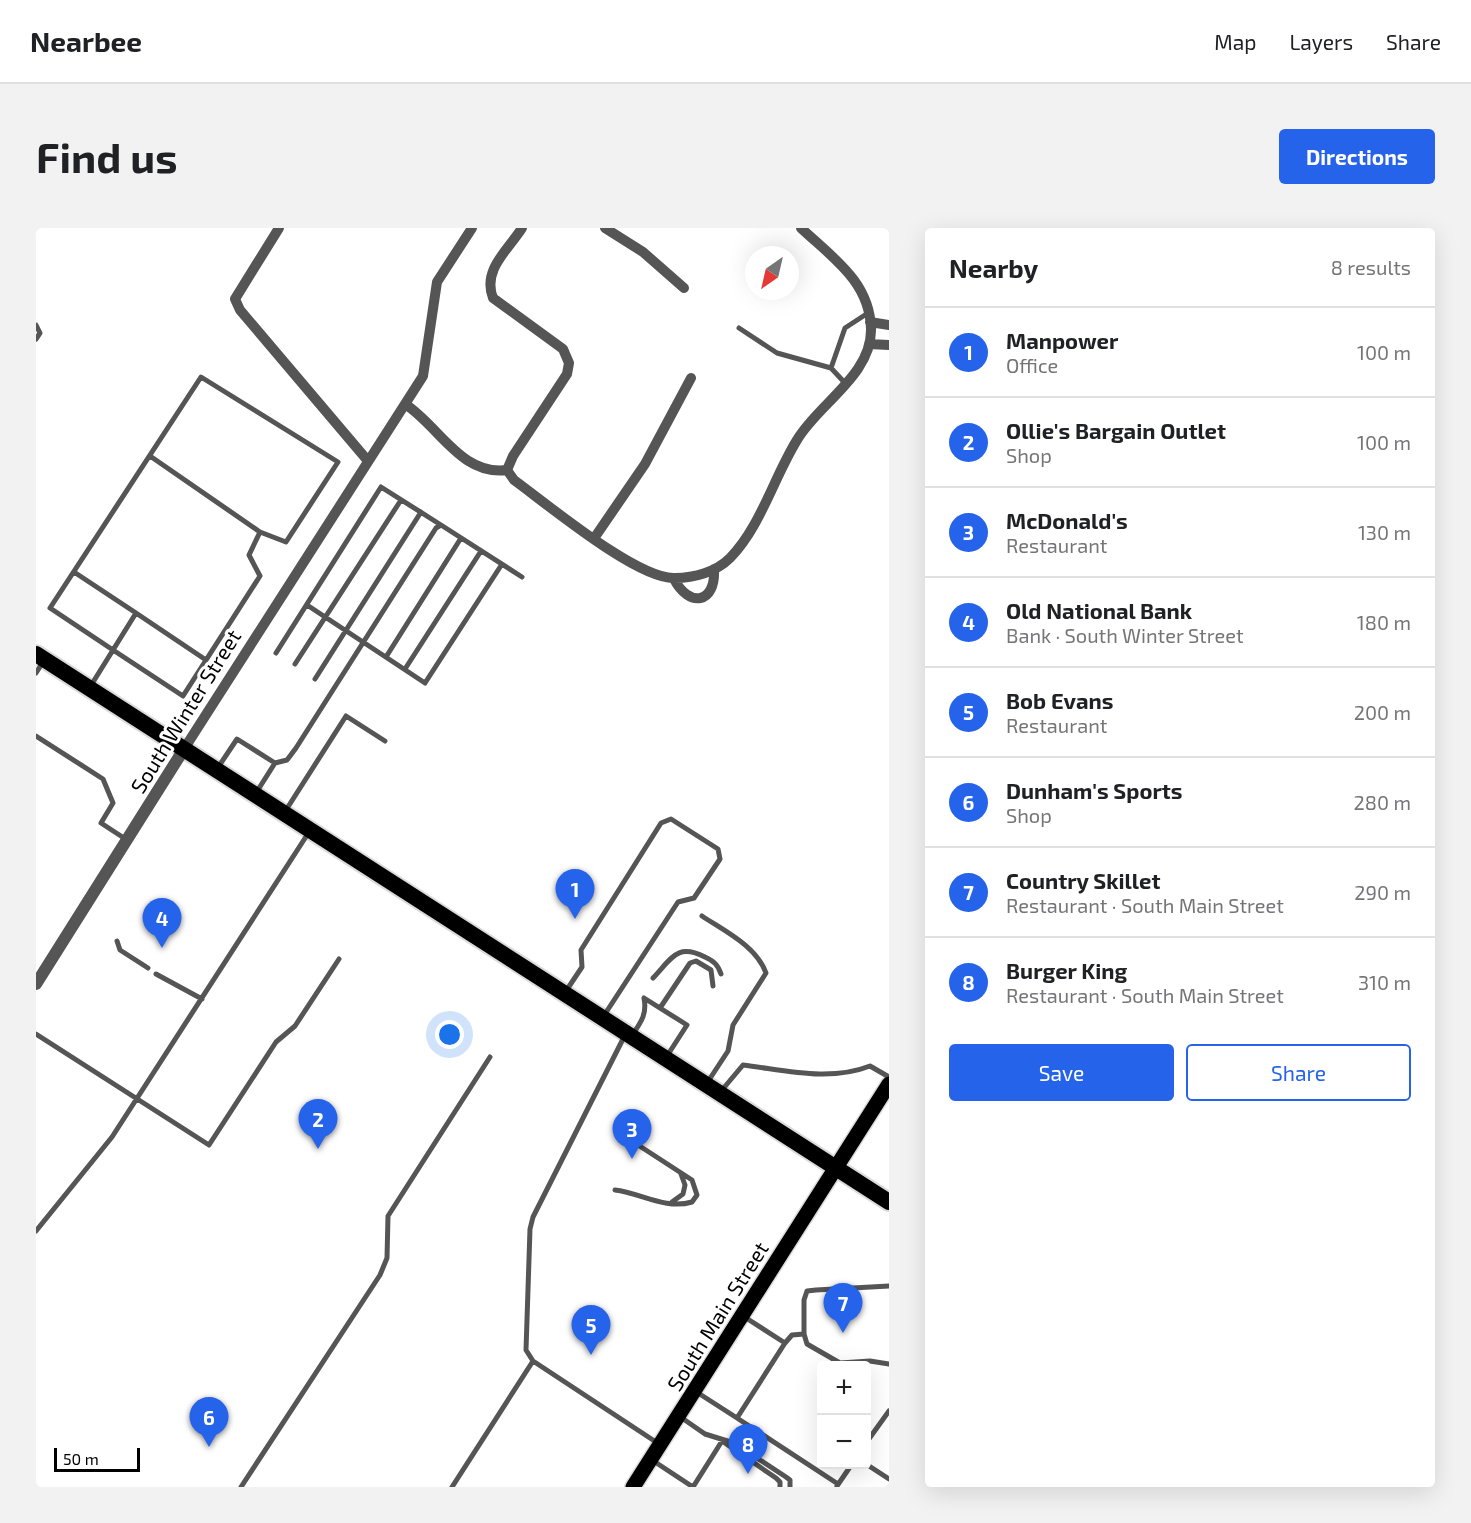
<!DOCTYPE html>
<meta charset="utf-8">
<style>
:root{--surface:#fff;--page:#f2f2f2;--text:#202124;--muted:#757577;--line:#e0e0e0;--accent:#2563eb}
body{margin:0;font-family:"Exo 2",sans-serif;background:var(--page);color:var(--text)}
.controls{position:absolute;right:18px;bottom:18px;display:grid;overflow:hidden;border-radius:6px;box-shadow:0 6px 24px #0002}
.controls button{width:54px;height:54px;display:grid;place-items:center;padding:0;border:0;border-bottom:2px solid var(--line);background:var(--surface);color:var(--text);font:30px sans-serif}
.compass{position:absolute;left:709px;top:18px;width:54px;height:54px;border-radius:50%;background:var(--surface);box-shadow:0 6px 24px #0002;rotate:214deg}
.scale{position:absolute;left:18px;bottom:15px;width:86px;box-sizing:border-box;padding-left:6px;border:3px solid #000;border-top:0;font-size:16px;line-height:21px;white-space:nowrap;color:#000;-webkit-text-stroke:4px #fff;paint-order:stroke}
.you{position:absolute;left:414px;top:807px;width:21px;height:21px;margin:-15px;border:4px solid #fff;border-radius:50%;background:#1a73e8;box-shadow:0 0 0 9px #1a73e833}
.badge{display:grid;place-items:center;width:39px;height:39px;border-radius:50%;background:var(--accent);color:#fff;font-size:20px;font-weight:700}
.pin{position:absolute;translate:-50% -50px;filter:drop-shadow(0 2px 3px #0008)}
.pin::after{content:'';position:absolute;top:32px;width:21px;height:18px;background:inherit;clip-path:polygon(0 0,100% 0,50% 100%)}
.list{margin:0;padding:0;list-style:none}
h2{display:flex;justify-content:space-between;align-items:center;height:78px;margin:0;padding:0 24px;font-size:26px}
h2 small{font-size:20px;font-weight:400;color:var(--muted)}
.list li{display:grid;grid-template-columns:39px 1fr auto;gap:18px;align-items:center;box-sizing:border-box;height:90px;padding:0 24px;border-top:2px solid var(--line)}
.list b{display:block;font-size:22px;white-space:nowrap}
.list p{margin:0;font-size:20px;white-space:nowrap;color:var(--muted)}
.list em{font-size:20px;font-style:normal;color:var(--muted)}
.actions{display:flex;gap:12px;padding:18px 24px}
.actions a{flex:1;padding:14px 0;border:2px solid var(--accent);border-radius:6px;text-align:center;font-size:21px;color:var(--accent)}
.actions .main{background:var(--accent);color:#fff}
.map{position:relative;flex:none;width:853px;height:1259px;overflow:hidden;border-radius:6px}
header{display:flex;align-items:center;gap:36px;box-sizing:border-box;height:84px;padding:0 30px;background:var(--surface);border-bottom:2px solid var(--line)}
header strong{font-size:28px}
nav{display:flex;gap:33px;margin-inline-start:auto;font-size:21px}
.intro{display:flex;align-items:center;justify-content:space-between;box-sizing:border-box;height:144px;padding:0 36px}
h1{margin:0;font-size:42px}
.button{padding:15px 27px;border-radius:6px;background:var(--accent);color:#fff;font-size:21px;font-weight:700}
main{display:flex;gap:36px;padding:0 36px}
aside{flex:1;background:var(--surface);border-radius:6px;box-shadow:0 6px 24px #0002}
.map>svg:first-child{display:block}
</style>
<header>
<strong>Nearbee</strong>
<nav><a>Map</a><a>Layers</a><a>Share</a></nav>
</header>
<div class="intro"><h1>Find us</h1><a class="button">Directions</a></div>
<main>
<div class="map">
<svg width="853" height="1259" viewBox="0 0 853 1259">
<rect width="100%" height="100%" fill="#fff"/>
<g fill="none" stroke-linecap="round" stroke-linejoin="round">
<defs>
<path id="primary" d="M 597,1259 L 853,856"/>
<path id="trunk" d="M 0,426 L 853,974"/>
</defs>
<use href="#primary" stroke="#dbdbdb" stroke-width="18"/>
<use href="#trunk" stroke="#dbdbdb" stroke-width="20"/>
<path stroke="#555" stroke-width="5" d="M 0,97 L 4,105 L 0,111
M 703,100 L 741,125 L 795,140
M 809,155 L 795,140 L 809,100 L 832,85
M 114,228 L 224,304
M 38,344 L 100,385
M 271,377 L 389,455 L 466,336
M 240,425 L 345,259 L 405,297
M 350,429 L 425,310
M 259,436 L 365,272
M 369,441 L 445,323
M 0,445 L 7,434
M 279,451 L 385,284
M 54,459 L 77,422 L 14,380 L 165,149 L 302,234 L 250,314 L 224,304 L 213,327 L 224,348 L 147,468 L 77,422 L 100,385 L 170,432
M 0,508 L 67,551 L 77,575 L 65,595 L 91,612
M 239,535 L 251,532 L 260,520 L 400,300 L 405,297 L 486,349
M 181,541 L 201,511 L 239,535 L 220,565
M 250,582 L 310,488 L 349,513
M 666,688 C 690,704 720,718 730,745 L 697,797 L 692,823 L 671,855
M 81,713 L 84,722 L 112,740
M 120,746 L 166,771
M 617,750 C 636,730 641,715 669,729 C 678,733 682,737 685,746
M 530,763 L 546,739 L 545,722 L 625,595 L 635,591 L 682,621 L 684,631 L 658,670 L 642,674 L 567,789
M 608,770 L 651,797 L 631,828
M 624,780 L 654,735 L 660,733 L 675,742 L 677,758
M 0,806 L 173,917 L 240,814 L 259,798 L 303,731
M 597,806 C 606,793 611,785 608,770
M 589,807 L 497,989 L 494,1001 L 490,1122 L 497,1133 L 623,1216
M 686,862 L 707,837 C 749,842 793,854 834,838 L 853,849
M 579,962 C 605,965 629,982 656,974 L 661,967 L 656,952 L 599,915 L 589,900
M 636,974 L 647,966 L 649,957 L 645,946
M 0,1003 L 76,909 L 273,604
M 853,1058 L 780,1062 L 771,1063 L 768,1072 L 768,1106 L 771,1116 L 804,1135 L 834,1133 L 853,1136
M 707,1088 L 749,1115 L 756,1107 L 768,1106
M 659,1163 L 701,1190 L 749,1115
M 643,1188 L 669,1206 L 698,1215 L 750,1249 L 754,1252 L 754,1259
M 701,1190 L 802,1256
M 830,1215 L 853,1183
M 616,1232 L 657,1259
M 830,1236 L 853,1251
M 801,1258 L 816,1236
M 205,1259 L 344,1047 L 351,1030 L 352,988 L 454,829
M 416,1259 L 497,1133
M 657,1259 L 686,1213 L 740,1250 L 744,1254 L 744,1259"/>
<path stroke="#555" stroke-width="10" d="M 243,0 L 199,71 L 204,82 L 332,233
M 486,0 C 472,22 446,42 457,70 L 527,121 L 533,135 L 531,146 L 477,228 L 471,242 L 478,252 C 511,276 602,352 639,350 C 658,350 680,344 694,330 C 724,300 738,249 761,212 C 782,176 836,147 835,101 C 834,54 797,30 765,0
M 569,0 L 607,24 L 648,60
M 834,94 L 853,97
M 833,116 L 853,117
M 369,176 C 403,198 425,248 471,242
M 559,309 L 609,236 L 655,150
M 638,351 C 653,380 680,376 678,341
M 148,521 L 387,148 L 401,54 L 436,0"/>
<path stroke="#555" stroke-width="12" d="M 0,756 L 148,521"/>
<use href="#primary" stroke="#000" stroke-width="15"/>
<use href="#trunk" stroke="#000" stroke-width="16"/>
</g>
<g text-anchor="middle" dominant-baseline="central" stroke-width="6" stroke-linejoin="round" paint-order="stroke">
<g font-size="21" fill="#000" stroke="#fff">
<text transform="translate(149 483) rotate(-58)">South Winter Street</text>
<text transform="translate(681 1088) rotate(-58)">South Main Street</text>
</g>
</g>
</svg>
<div class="controls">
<button>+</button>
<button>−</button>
</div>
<svg class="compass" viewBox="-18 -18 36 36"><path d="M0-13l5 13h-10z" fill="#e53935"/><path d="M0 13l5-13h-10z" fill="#757577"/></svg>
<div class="scale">50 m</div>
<div class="you"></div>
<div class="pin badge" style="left:539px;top:691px">1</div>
<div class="pin badge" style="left:282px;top:921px">2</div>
<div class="pin badge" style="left:596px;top:931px">3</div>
<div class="pin badge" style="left:126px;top:720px">4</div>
<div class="pin badge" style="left:555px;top:1127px">5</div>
<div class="pin badge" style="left:173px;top:1219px">6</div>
<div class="pin badge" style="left:807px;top:1105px">7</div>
<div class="pin badge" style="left:712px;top:1246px">8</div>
</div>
<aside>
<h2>Nearby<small>8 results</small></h2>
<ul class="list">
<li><span class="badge">1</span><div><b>Manpower</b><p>Office</p></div><em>100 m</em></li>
<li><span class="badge">2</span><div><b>Ollie's Bargain Outlet</b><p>Shop</p></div><em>100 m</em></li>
<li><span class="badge">3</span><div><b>McDonald's</b><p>Restaurant</p></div><em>130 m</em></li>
<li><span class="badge">4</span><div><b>Old National Bank</b><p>Bank · South Winter Street</p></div><em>180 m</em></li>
<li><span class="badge">5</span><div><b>Bob Evans</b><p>Restaurant</p></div><em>200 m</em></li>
<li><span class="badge">6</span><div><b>Dunham's Sports</b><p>Shop</p></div><em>280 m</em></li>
<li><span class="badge">7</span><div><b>Country Skillet</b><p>Restaurant · South Main Street</p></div><em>290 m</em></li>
<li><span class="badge">8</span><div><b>Burger King</b><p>Restaurant · South Main Street</p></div><em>310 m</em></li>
</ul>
<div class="actions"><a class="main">Save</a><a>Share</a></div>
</aside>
</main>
